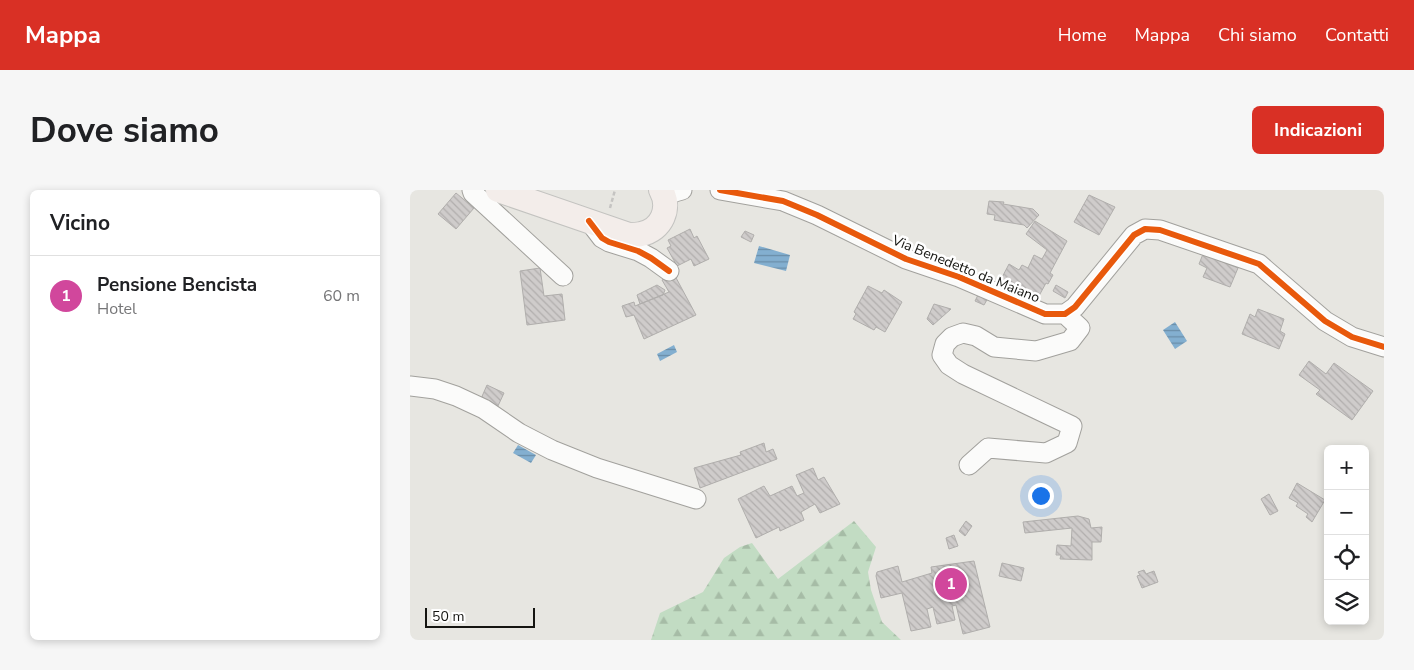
<!DOCTYPE html>
<html lang="it">
<meta charset="utf-8">
<style>
:root{--surface:#fff;--page:#f6f6f6;--text:#202124;--muted:#757577;--line:#e0e0e0;--accent:#d93025}
body{margin:0;font-family:"Nunito Sans",sans-serif;background:var(--page);color:var(--text)}
.controls{position:absolute;right:15px;bottom:15px;display:grid;overflow:hidden;border-radius:8px;box-shadow:0 2px 8px #0003}
.controls button{width:45px;height:45px;display:grid;place-items:center;padding:0;border:0;border-bottom:1px solid var(--line);background:var(--surface);color:var(--text);font:25px sans-serif}
.scale{position:absolute;left:15px;bottom:12px;width:110px;box-sizing:border-box;padding-left:5px;border:2px solid #151511;border-top:0;font-size:14px;line-height:18px;white-space:nowrap;color:#151511;-webkit-text-stroke:4px #fff;paint-order:stroke}
.you{position:absolute;left:630px;top:305px;width:18px;height:18px;margin:-12px;border:4px solid #fff;border-radius:50%;background:#1a73e8;box-shadow:0 0 0 8px #1a73e833}
.badge{display:grid;place-items:center;width:32px;height:32px;border-radius:50%;background:var(--accent);color:#fff;font-size:16px;font-weight:700}
.pin{position:absolute;translate:-50% -50%;border:2px solid #fff;box-shadow:0 1px 5px #0006}
.list{margin:0;padding:0;list-style:none}
h2{display:flex;justify-content:space-between;align-items:center;height:65px;margin:0;padding:0 20px;font-size:21px}
h2 small{font-size:16px;font-weight:400;color:var(--muted)}
.list li{display:grid;grid-template-columns:32px 1fr auto;gap:15px;align-items:center;box-sizing:border-box;height:80px;padding:0 20px;border-top:1px solid var(--line)}
.list b{display:block;font-size:19px;white-space:nowrap}
.list p{margin:0;font-size:16px;white-space:nowrap;color:var(--muted)}
.list em{font-size:16px;font-style:normal;color:var(--muted)}
.icon{flex:none;width:28px;height:28px;fill:none;stroke:currentColor;stroke-width:2;stroke-linecap:round;stroke-linejoin:round}
.map{position:relative;flex:none;width:974px;height:450px;overflow:hidden;border-radius:8px}
header{display:flex;align-items:center;gap:30px;box-sizing:border-box;height:70px;padding:0 25px;background:var(--accent);color:#fff}
header strong{font-size:24px}
nav{display:flex;gap:28px;margin-inline-start:auto;font-size:18px}
.intro{display:flex;align-items:center;justify-content:space-between;box-sizing:border-box;height:120px;padding:0 30px}
h1{margin:0;font-size:35px}
.button{padding:12px 22px;border-radius:8px;background:var(--accent);color:#fff;font-size:18px;font-weight:700}
main{display:flex;gap:30px;padding:0 30px}
aside{flex:1;background:var(--surface);border-radius:8px;box-shadow:0 2px 8px #0003}
.map>svg:first-child{display:block}
</style>
<header>
<strong>Mappa</strong>
<nav><a>Home</a><a>Mappa</a><a>Chi siamo</a><a>Contatti</a></nav>
</header>
<div class="intro"><h1>Dove siamo</h1><a class="button">Indicazioni</a></div>
<main>
<aside>
<h2>Vicino<small></small></h2>
<ul class="list">
<li><span class="badge" style="background:#d1479c">1</span><div><b>Pensione Bencista</b><p>Hotel</p></div><em>60 m</em></li>
</ul>
</aside>
<div class="map">
<svg width="974" height="450" viewBox="0 0 974 450">
<defs>
<pattern id="forest-firs" width="22" height="20" patternUnits="userSpaceOnUse" patternTransform="scale(1.25)"><rect width="22" height="20" fill="#c2dcc3"/><path d="M5 1l3.5 6h-7zM16 11l3.5 6h-7z" fill="#a6bca6"/></pattern>
<pattern id="water-rules" width="6" height="5" patternUnits="userSpaceOnUse" patternTransform="scale(1.25)"><rect width="6" height="5" fill="#83afd0"/><path d="M0 2.5h6" fill="none" stroke="#6a8da7"/></pattern>
<pattern id="building-back-hatch" width="6" height="6" patternUnits="userSpaceOnUse" patternTransform="scale(1.25)"><rect width="6" height="6" fill="#cfcccb"/><path d="M-1 5l2 2M0 0l6 6M5-1l2 2" fill="none" stroke="#b1aead"/></pattern>
</defs>
<rect width="100%" height="100%" fill="#e7e6e1"/>
<path fill="url(#forest-firs)" d="M 444,331 L 466,357 L 458,382 L 461,400 L 472,432 L 491,450 L 241,450 L 250,423 L 293,402 L 314,368 L 330,357 L 342,353 L 368,389 Z"/>
<path fill="url(#water-rules)" d="M 349,56 L 380,65 L 376,81 L 344,73 Z
M 765,132 L 777,151 L 765,159 L 753,140 Z
M 264,155 L 267,162 L 250,171 L 247,164 Z
M 108,255 L 126,265 L 121,273 L 103,263 Z"/>
<path fill="url(#building-back-hatch)" stroke="#b0aeac" d="M 46,3 L 64,18 L 46,39 L 28,24 Z
M 679,5 L 705,17 L 689,45 L 664,32 Z
M 579,11 L 594,12 L 593,14 L 623,19 L 629,25 L 617,38 L 614,35 L 584,30 L 585,25 L 577,24 Z
M 625,31 L 657,51 L 640,83 L 643,85 L 638,94 L 636,93 L 624,115 L 587,97 L 599,74 L 609,80 L 612,75 L 618,78 L 624,65 L 632,69 L 637,60 L 616,44 Z
M 280,39 L 284,48 L 287,46 L 299,69 L 284,76 L 281,69 L 267,76 L 257,58 L 261,56 L 258,50 Z
M 335,41 L 344,45 L 341,52 L 331,47 Z
M 793,64 L 828,78 L 820,97 L 793,87 L 797,78 L 789,74 Z
M 130,78 L 134,106 L 152,104 L 155,130 L 117,135 L 110,81 Z
M 264,84 L 286,125 L 234,149 L 224,125 L 216,127 L 212,116 L 224,112 L 225,116 L 259,102 L 252,90 Z
M 247,95 L 255,100 L 253,105 L 230,114 L 227,105 Z
M 646,95 L 658,102 L 655,108 L 643,101 Z
M 458,96 L 472,103 L 474,100 L 492,112 L 475,142 L 466,137 L 464,140 L 443,129 L 446,124 L 444,122 Z
M 569,103 L 578,108 L 574,115 L 565,111 Z
M 524,114 L 541,119 L 523,135 L 517,129 Z
M 848,119 L 874,129 L 870,141 L 875,144 L 869,159 L 832,144 L 840,124 L 845,127 Z
M 899,171 L 916,184 L 924,173 L 963,201 L 942,230 L 906,204 L 910,200 L 889,185 Z
M 77,195 L 94,203 L 87,218 L 70,211 Z
M 354,253 L 356,262 L 363,259 L 367,269 L 290,298 L 284,278 L 331,265 L 330,262 Z
M 403,278 L 408,290 L 414,287 L 430,314 L 410,323 L 405,314 L 391,322 L 394,330 L 370,341 L 369,337 L 346,348 L 328,309 L 354,296 L 360,306 L 382,296 L 387,306 L 394,303 L 386,285 Z
M 887,293 L 915,310 L 902,332 L 896,327 L 898,324 L 886,316 L 888,313 L 879,308 Z
M 859,304 L 868,321 L 860,325 L 851,309 Z
M 668,326 L 679,329 L 681,338 L 692,337 L 691,352 L 682,352 L 682,370 L 650,369 L 651,365 L 646,365 L 647,355 L 661,356 L 662,338 L 615,343 L 613,332 Z
M 556,331 L 562,336 L 555,346 L 549,341 Z
M 544,345 L 548,356 L 539,359 L 536,348 Z
M 564,371 L 580,437 L 553,444 L 546,415 L 542,416 L 545,430 L 527,434 L 523,417 L 517,419 L 521,437 L 501,441 L 492,403 L 471,408 L 466,386 L 467,382 L 488,376 L 492,392 L 522,383 L 521,377 Z
M 592,373 L 614,378 L 611,391 L 589,386 Z
M 734,380 L 736,384 L 744,381 L 748,392 L 732,398 L 727,386 L 730,385 L 728,382 Z"/>
<g fill="none" stroke-linecap="round" stroke-linejoin="round">
<defs>
<path id="minor" d="M 62,0 L 63,3 L 153,86
M 310,0 L 373,11 L 407,25 L 496,69 L 549,87 L 635,124 L 655,124 L 665,117 L 724,45 L 735,39 L 750,40 L 849,74 L 915,131 L 942,147 L 974,157
M 254,5 L 272,0
M 179,31 L 192,48 L 199,52 L 228,61 L 241,68 L 259,81
M 0,196 L 25,199 L 46,206 L 74,219 L 109,243 L 142,260 L 187,278 L 286,309
M 559,275 L 578,258 L 636,263 L 657,253 L 662,236 L 553,184 L 539,175 L 532,165 L 535,154 L 542,147 L 553,143 L 566,146 L 584,157 L 626,161 L 660,151 L 670,138 L 655,124"/>
<path id="major" d="M 88,0 L 219,45 C 223,45 227,45 231,44 C 252,40 261,18 251,0"/>
</defs>
<use href="#minor" stroke="#a2a19d" stroke-width="21"/>
<use href="#major" stroke="#c3c3c0" stroke-width="26"/>
<path stroke="#c5c4c2" stroke-width="2.5" stroke-dasharray="4 2.5" stroke-linecap="butt" d="M 200,18 L 205,0"/>
<use href="#minor" stroke="#fbfbfa" stroke-width="19"/>
<use href="#major" stroke="#f3edea" stroke-width="24"/>
<defs>
<path id="cycleway" d="M 310,0 L 373,11 L 407,25 L 496,69 L 549,87 L 635,124 L 655,124 L 665,117 L 724,45 L 735,39 L 750,40 L 849,74 L 915,131 L 942,147 L 974,157
M 179,31 L 192,48 L 199,52 L 228,61 L 241,68 L 259,81"/>
</defs>
<use href="#cycleway" stroke="#fff" stroke-width="9"/>
<use href="#cycleway" stroke="#e8590c" stroke-width="6"/>
</g>
<g text-anchor="middle" dominant-baseline="central" stroke-width="5" stroke-linejoin="round" paint-order="stroke">
<g font-size="14" fill="#151511" stroke="#fff">
<text transform="translate(556 79) rotate(22)">Via Benedetto da Maiano</text>
</g>
</g>
</svg>
<div class="controls">
<button>+</button>
<button>−</button>
<button><svg class="icon" aria-label="locate" viewBox="0 0 24 24"><circle cx="12" cy="12" r="6"/><path d="M12 2v4M12 18v4M2 12h4M18 12h4"/></svg></button>
<button><svg class="icon" aria-label="layers" viewBox="0 0 24 24"><path d="M12 4l9 5-9 5-9-5zM3 14l9 5 9-5"/></svg></button>
</div>
<div class="scale">50 m</div>
<div class="you"></div>
<div class="pin badge" style="left:541px;top:394px;background:#d1479c">1</div>
</div>
</main>
